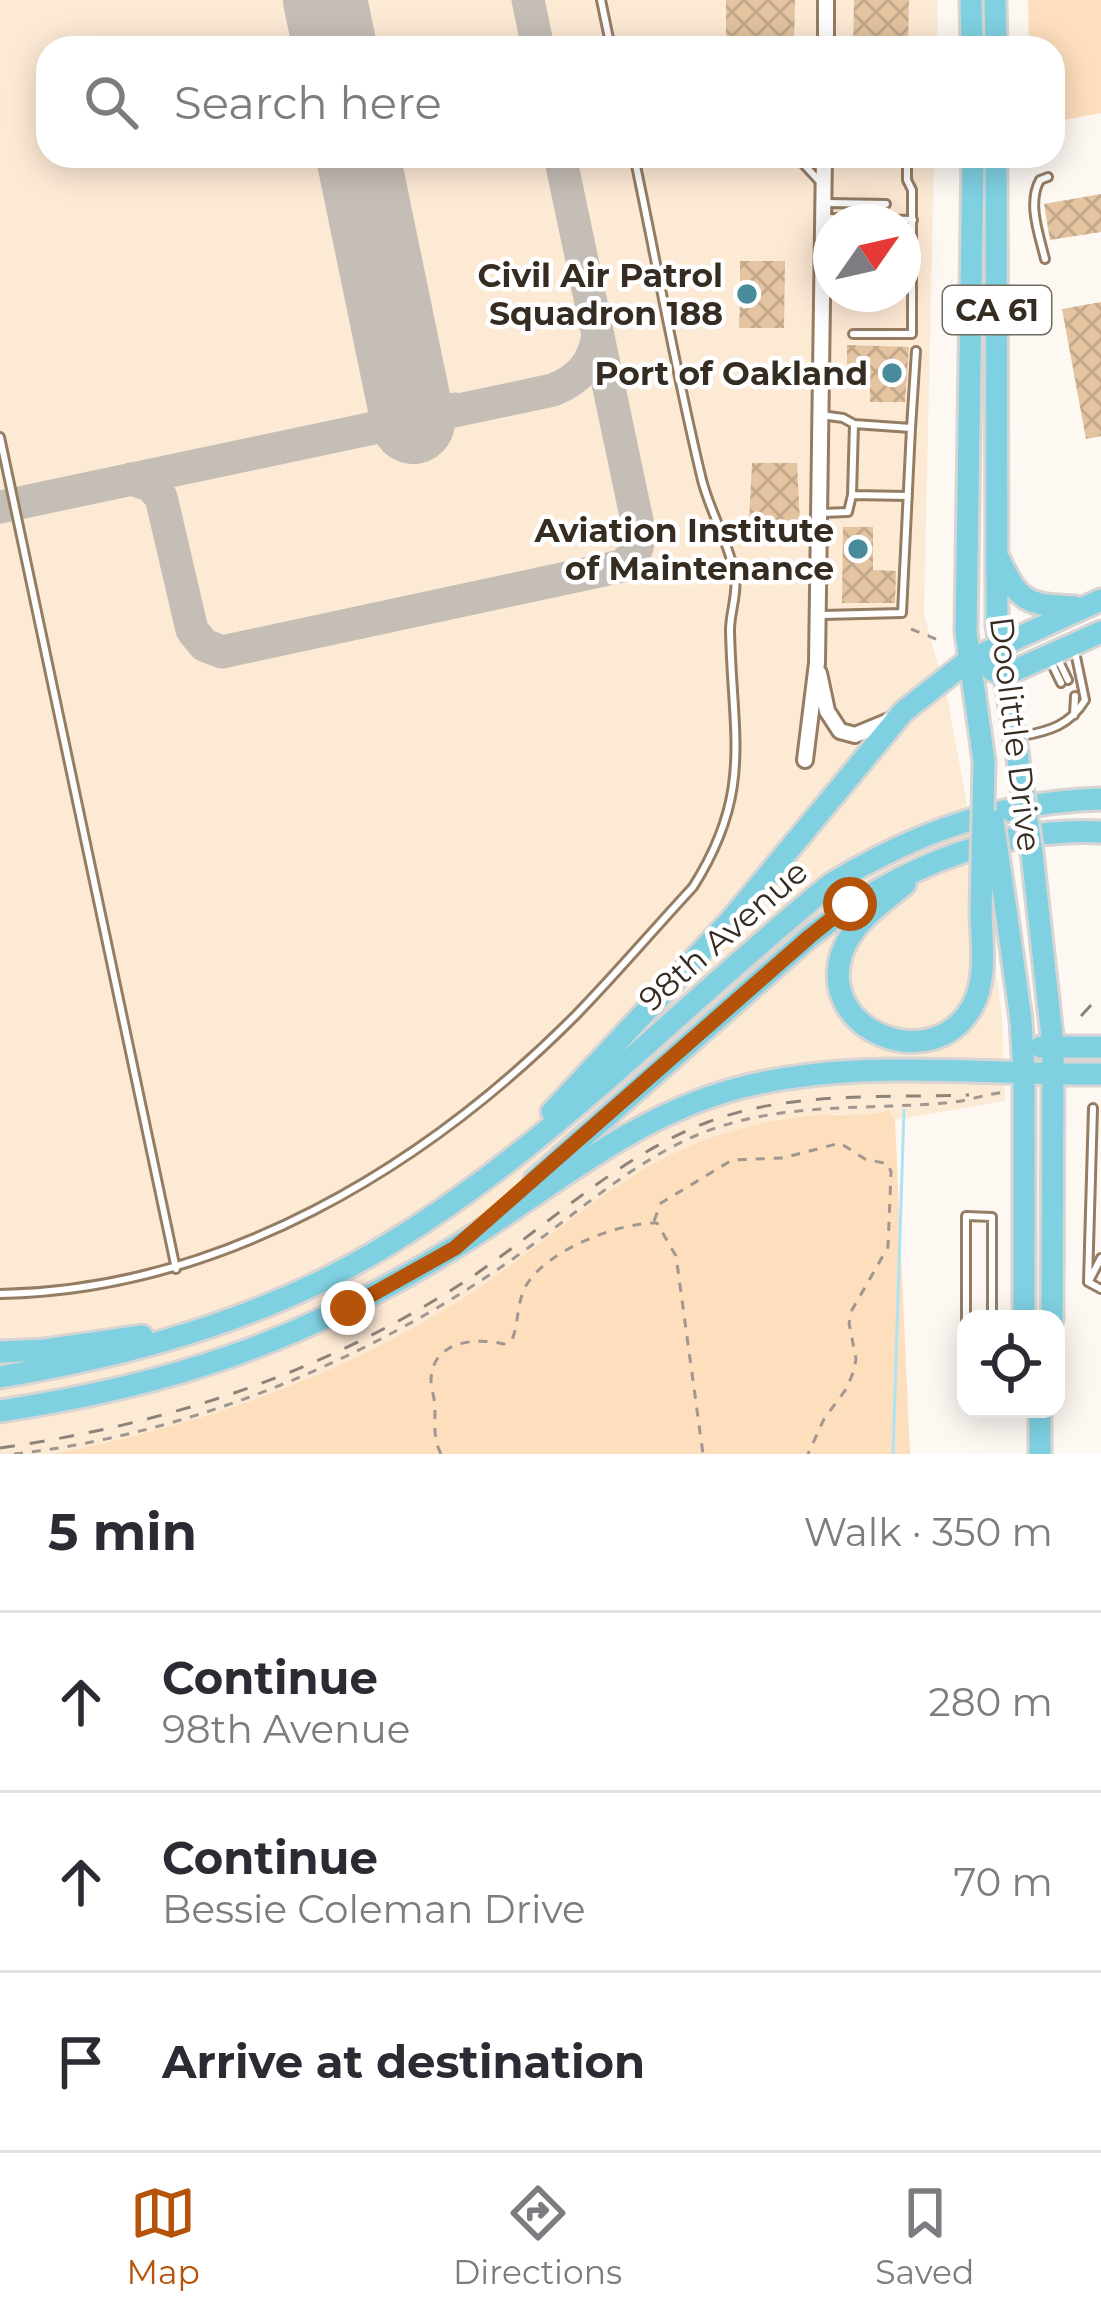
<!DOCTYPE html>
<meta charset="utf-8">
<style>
:root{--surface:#fff;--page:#f7f7f7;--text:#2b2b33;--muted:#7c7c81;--line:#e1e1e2;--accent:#b45309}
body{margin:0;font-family:Montserrat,sans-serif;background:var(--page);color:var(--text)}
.controls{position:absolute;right:36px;bottom:36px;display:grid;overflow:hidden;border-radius:24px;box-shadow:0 6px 30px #0003}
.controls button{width:108px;height:108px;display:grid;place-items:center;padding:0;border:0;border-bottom:3px solid var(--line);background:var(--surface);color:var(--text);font:60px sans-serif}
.compass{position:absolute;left:813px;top:204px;width:108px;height:108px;border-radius:50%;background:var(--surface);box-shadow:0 6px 30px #0003;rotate:56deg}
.stop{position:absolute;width:36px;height:36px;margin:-27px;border:9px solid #b45309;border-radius:50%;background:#fff}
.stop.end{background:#b45309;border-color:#fff;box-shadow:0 3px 12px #0008}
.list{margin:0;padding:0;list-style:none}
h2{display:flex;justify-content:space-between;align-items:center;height:156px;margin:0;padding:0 48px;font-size:51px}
h2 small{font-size:39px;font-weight:400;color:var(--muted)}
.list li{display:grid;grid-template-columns:78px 1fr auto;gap:36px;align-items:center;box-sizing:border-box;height:180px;padding:0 48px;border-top:3px solid var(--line)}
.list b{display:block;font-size:45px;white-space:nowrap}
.list p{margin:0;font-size:39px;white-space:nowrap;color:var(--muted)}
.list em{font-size:39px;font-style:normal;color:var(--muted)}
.icon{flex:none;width:66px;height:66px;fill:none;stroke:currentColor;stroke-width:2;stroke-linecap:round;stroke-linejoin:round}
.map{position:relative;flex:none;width:1101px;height:1454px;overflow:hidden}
.search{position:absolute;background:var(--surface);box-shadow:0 6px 30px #0003;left:36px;right:36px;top:36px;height:132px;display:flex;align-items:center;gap:30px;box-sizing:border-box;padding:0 42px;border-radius:36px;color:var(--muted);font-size:45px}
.sheet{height:696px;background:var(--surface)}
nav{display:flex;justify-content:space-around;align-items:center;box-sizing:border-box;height:168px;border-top:3px solid var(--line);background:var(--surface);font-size:33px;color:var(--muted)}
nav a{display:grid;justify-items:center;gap:6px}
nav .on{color:var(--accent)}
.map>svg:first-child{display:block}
</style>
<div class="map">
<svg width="1101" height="1454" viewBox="0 0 1101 1454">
<defs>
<pattern id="building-cross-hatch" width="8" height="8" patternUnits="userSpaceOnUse" patternTransform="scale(3)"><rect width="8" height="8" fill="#e3c3a0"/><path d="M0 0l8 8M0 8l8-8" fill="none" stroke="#c3a88a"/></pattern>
</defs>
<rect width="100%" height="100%" fill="#fdf8f2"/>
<path fill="#fdead5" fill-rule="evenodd" d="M 0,0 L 938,0 L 937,48 L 48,48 L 48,156 L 934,156 L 924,614 L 948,701 L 989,925 L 1002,1015 L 1005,1101 L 895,1120 L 836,1114 L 802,1118 L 545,1245 L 407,1334 L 334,1371 L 189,1425 L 73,1454 L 0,1454 ZM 831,222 L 903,222 L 903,294 L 831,294 Z"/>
<path fill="#fddebd" d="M 1028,0 L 1101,0 L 1101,113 L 1053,122 L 1053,48 L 1029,48 Z
M 889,1110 L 895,1120 L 910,1454 L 52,1454 C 201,1426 346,1375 474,1291 C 539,1248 599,1191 668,1156 C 714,1133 766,1120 817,1115 C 841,1114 866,1118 889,1110 Z"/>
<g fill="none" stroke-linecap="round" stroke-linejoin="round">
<path stroke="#ade4f3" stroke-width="3" d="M 893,1454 L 904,1110"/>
<path stroke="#c4beb6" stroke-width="33" d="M 528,0 L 538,48
M 402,368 C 415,391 425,413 455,409
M 131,479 L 150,485 L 161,497 L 192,630 L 204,645 L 222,652 L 622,566 C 635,555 640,547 639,530 L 560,156
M 0,507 L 553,390 C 580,379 593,364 598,335"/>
<path stroke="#c4beb6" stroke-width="84" d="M 325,0 L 335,48
M 358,156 L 413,422"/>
</g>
<path fill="url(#building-cross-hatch)" d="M 726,0 L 795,0 L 794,42 L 726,42 Z
M 854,0 L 909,0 L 908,48 L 853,48 Z
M 1101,194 L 1101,232 L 1050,240 L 1044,204 Z
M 740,261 L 785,261 L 784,328 L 739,328 L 740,301 L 732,293 L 740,288 Z
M 1101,302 L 1101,436 L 1086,439 L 1062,309 Z
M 847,345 L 909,347 L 905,402 L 870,402 L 870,378 L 847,377 Z
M 752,463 L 797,463 L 800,523 L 749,522 Z
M 843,527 L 873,527 L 873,570 L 896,571 L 895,603 L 842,603 Z"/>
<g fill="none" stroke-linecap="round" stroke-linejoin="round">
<defs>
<path id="service" d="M 601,0 L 611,48
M 796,156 L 822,184
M 827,203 L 886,204
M 826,218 L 913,220
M 1045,259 C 1039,234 1027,203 1040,180 L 1048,177
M 853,334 L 912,334 L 912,190 L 907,180 L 907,156
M 821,415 L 843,418 L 854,424 L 911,428 L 916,351
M 854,424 L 852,495 L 908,496
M 0,437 L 176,1269
M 821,513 L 848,512 L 852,495
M 822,615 L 902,613 L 911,428
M 1056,655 L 1068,680
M 1049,658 L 1061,683
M 1074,715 L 1075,696
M 1022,736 C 1050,731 1070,725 1085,700 L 1074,647
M 1090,1279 L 1101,1258
M 1088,1282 L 1093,1108
M 1088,1282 L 1101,1289
M 0,1294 C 221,1290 424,1168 576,1015 C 616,974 654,929 693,887 C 754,791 732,735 730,630 C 730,612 738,593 735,575 C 729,543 710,512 702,480 C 676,373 657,264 634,156
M 966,1358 L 966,1216 L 992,1217 L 992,1319"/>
<path id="minor" d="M 826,48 L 826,0
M 819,673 L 827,711 L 840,731 L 855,735 L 889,721
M 805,760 L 817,663 L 824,156"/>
<path id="primary" d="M 971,0 L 972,48
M 995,0 L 996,48
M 973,156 L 966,632 L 984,761
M 996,156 L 997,625 L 1017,752
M 999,559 C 1019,603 1028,605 1075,607
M 992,670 L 1005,675 L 1101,632
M 1032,853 L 1053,1046 L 1052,1319
M 905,884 C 882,903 852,923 842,953 C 816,1031 932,1077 972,1007 C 987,981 982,944 981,915
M 1006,910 L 1021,1020 L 1024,1073 L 1024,1319
M 1041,1047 L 1101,1047
M 552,1112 L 730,921 L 903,712 L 969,660 L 1101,600
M 535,1180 L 809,937 C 894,871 992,827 1101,832
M 0,1352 L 44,1350 L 142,1336
M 0,1377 C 112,1358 219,1331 322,1281 C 517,1184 664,1019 831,884 C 916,832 1001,802 1101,799
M 0,1411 C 173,1385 302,1341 452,1249 C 544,1194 623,1122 728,1091 C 847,1056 979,1075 1101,1074
M 1040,1454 L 1040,1409"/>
</defs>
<use href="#service" stroke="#957d63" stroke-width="12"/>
<use href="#minor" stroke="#957d63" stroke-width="20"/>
<use href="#primary" stroke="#d7d5d3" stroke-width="27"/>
<path stroke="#a09890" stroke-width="3" stroke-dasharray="9 9" stroke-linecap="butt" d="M 911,629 L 941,641
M 654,1221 L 661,1203 L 732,1160 L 783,1158 L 840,1143 L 865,1159 L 888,1164 L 891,1172 L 888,1247 L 852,1310 L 849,1323 L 856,1359 L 854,1370 L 847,1388 L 824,1419 L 808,1454
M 14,1454 C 186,1435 362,1363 504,1265 C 569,1221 628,1163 702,1133 C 780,1102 863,1110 945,1103 C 966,1102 988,1093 1007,1092
M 441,1454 C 433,1438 435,1425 435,1408 C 435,1398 431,1389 431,1380 C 432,1341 475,1337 504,1344 L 512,1340 C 518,1325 517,1308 523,1292 C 538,1253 618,1222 657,1223 L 676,1256 L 703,1454"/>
<use href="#service" stroke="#fff" stroke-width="6"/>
<use href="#minor" stroke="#fff" stroke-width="14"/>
<use href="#primary" stroke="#7fd1e2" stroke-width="21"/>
<path stroke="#8c847b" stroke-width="3" stroke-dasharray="15 15" stroke-linecap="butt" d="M 1081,1016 L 1101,994
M 0,1448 C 170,1424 330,1371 473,1276 C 550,1224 620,1155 708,1122 C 790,1091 882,1098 969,1095"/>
<defs>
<path id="primary-bridge" d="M 1017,752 L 1032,853
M 993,821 L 1006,910
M 981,915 L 984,761"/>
</defs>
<use href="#primary-bridge" stroke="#d7d5d3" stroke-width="27" stroke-linecap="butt"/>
<use href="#primary-bridge" stroke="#7fd1e2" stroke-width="21"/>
</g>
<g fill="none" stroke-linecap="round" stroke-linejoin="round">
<path stroke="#b45309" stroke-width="15" d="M 348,1308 L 455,1248 L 809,937 L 850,904"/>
</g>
<g fill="#488b9b" stroke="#fff" stroke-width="4.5">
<circle cx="747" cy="294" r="12"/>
<circle cx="892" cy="373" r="12"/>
<circle cx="858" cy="549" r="12"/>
</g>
<g text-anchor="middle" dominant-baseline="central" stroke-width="9" stroke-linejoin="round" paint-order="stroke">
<rect fill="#fff" stroke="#726b64" stroke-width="3" x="943" y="286" width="108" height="48" rx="9"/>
<g font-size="30" font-weight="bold" fill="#362c21">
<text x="997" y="310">CA 61</text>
</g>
<g font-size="33" font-weight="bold" fill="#362c21" stroke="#fff" text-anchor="end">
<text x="723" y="275">Civil Air Patrol<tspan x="723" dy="38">Squadron 188</tspan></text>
<text x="868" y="373">Port of Oakland</text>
<text x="834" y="530">Aviation Institute<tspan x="834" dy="38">of Maintenance</tspan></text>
</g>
<g font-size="33" fill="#362c21" stroke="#fff">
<text transform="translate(1016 734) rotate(83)">Doolittle Drive</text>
<text transform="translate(723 935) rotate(-41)">98th Avenue</text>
</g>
</g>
</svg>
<div class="controls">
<button><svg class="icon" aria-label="locate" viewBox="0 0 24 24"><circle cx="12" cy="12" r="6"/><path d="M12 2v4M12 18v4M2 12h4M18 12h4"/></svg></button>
</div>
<svg class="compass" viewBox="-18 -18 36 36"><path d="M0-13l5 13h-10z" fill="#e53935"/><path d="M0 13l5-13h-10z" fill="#7c7c81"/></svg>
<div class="stop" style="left:850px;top:904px"></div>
<div class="stop end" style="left:348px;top:1308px"></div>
<div class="search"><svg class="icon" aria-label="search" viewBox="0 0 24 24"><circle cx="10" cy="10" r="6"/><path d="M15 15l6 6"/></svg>Search here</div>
</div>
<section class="sheet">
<h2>5 min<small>Walk · 350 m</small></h2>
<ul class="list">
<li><svg class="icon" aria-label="ahead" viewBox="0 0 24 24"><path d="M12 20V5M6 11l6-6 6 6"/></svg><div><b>Continue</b><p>98th Avenue</p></div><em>280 m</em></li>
<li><svg class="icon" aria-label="ahead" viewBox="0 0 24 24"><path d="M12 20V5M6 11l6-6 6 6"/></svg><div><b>Continue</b><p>Bessie Coleman Drive</p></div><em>70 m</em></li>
<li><svg class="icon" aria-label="arrive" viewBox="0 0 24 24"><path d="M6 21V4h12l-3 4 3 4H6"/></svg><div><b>Arrive at destination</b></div></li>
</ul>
</section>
<nav>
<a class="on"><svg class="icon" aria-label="map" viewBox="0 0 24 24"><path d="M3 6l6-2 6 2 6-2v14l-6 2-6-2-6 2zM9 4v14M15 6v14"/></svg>Map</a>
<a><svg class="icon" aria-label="directions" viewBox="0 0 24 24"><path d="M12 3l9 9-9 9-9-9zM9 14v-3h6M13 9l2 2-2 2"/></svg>Directions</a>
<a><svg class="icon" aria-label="saved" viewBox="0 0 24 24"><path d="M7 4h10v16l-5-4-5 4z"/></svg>Saved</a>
</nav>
